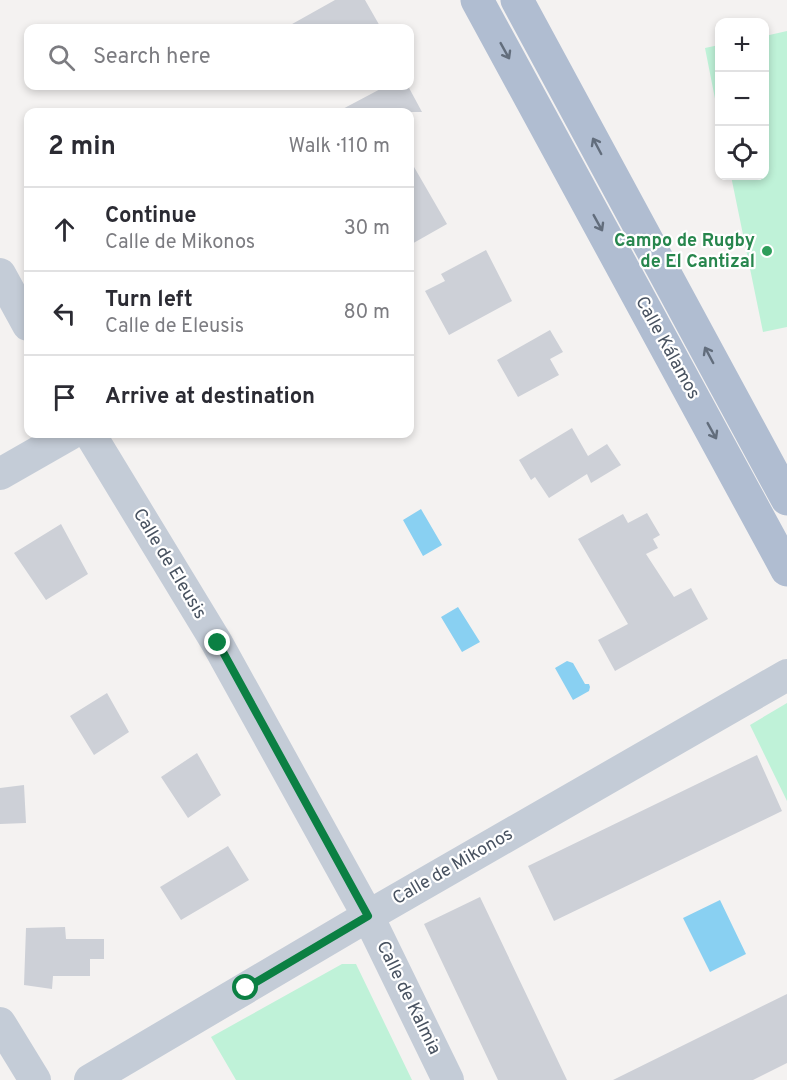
<!DOCTYPE html>
<meta charset="utf-8">
<style>
:root{--surface:#fff;--page:#f7f7f7;--text:#2b2b33;--muted:#7c7c81;--line:#e1e1e2}
body{margin:0;font-family:Overpass,sans-serif;background:var(--page);color:var(--text)}
.controls{position:absolute;right:18px;top:18px;display:grid;overflow:hidden;border-radius:12px;box-shadow:0 3px 9px #0003}
.controls button{width:54px;height:54px;display:grid;place-items:center;padding:0;border:0;border-bottom:2px solid var(--line);background:var(--surface);color:var(--text);font:30px sans-serif}
.stop{position:absolute;width:18px;height:18px;margin:-14px;border:4px solid #0b8043;border-radius:50%;background:#fff}
.stop.end{background:#0b8043;border-color:#fff;box-shadow:0 2px 6px #0008}
.list{margin:0;padding:0;list-style:none}
h2{display:flex;justify-content:space-between;align-items:center;height:78px;margin:0;padding:0 24px;font-size:26px}
h2 small{font-size:20px;font-weight:400;color:var(--muted)}
.list li{display:grid;grid-template-columns:39px 1fr auto;gap:18px;align-items:center;box-sizing:border-box;height:84px;padding:0 24px;border-top:2px solid var(--line)}
.list b{display:block;font-size:22px;white-space:nowrap}
.list p{margin:0;font-size:20px;white-space:nowrap;color:var(--muted)}
.list em{font-size:20px;font-style:normal;color:var(--muted)}
.icon{flex:none;width:33px;height:33px;fill:none;stroke:currentColor;stroke-width:2;stroke-linecap:round;stroke-linejoin:round}
.map{position:relative;flex:none;width:787px;height:1080px;overflow:hidden}
.search{position:absolute;background:var(--surface);box-shadow:0 3px 9px #0003;left:24px;top:24px;width:390px;height:66px;display:flex;align-items:center;gap:15px;box-sizing:border-box;padding:0 21px;border-radius:12px;color:var(--muted);font-size:22px}
.panel{position:absolute;background:var(--surface);box-shadow:0 3px 9px #0003;left:24px;top:108px;width:390px;height:330px;border-radius:12px}
.map>svg:first-child{display:block}
</style>
<div class="map">
<svg width="787" height="1080" viewBox="0 0 787 1080">
<rect width="100%" height="100%" fill="#f4f2f1"/>
<path fill="#bff2d8" d="M 787,31 L 787,327 L 763,332 L 731,176 L 764,176 L 765,36 Z
M 719,45 L 720,45 L 719,119 L 705,48 Z
M 787,703 L 787,801 L 750,725 Z
M 342,964 L 356,964 L 412,1080 L 236,1080 L 211,1037 Z"/>
<path fill="#89d0f2" d="M 421,509 L 442,545 L 423,556 L 403,520 Z
M 458,607 L 480,642 L 462,652 L 441,617 Z
M 567,661 L 573,663 L 585,684 L 589,684 L 590,687 L 589,691 L 573,700 L 555,668 Z
M 720,900 L 746,954 L 710,972 L 683,918 Z"/>
<path fill="#cdd0d7" d="M 335,0 L 365,0 L 381,28 L 285,28 Z
M 386,86 L 408,86 L 422,112 L 337,112 Z
M 410,160 L 447,224 L 410,245 Z
M 486,250 L 512,301 L 449,335 L 425,291 L 445,281 L 441,274 Z
M 550,330 L 563,352 L 550,359 L 559,375 L 518,397 L 497,360 Z
M 572,428 L 588,456 L 607,444 L 621,465 L 591,483 L 587,474 L 549,498 L 535,477 L 531,480 L 519,460 Z
M 647,513 L 660,535 L 653,539 L 658,548 L 646,554 L 674,597 L 691,588 L 708,619 L 615,671 L 598,640 L 628,624 L 578,539 L 623,514 L 628,523 Z
M 61,524 L 88,574 L 46,600 L 14,553 Z
M 107,693 L 129,732 L 94,755 L 70,716 Z
M 197,753 L 221,795 L 188,818 L 161,777 Z
M 757,755 L 782,811 L 554,921 L 528,866 Z
M 24,785 L 26,823 L 0,824 L 0,788 Z
M 228,846 L 249,880 L 181,920 L 160,887 Z
M 480,897 L 567,1080 L 498,1080 L 424,924 Z
M 65,927 L 66,939 L 104,939 L 104,959 L 90,959 L 90,976 L 53,976 L 52,989 L 24,985 L 26,928 Z
M 787,994 L 787,1063 L 753,1080 L 613,1080 Z"/>
<g fill="none" stroke-linecap="round" stroke-linejoin="round">
<path stroke="#c4ccd7" stroke-width="32" d="M 0,274 L 28,325
M 90,434 L 217,643 L 368,916 L 448,1080
M 0,474 L 70,434
M 0,1023 L 35,1080
M 90,1080 L 368,916 L 787,675"/>
<path stroke="#b0bdd1" stroke-width="33" d="M 477,0 L 787,570
M 517,0 L 787,499"/>
</g>
<defs><path id="oneway-shaft" d="M-6 0H5M1.5-3L5.5 0L1.5 3" fill="none" stroke-width="1.6" stroke-linecap="round" stroke-linejoin="round" transform="scale(1.5)"/></defs>
<g stroke="#626d7c">
<use href="#oneway-shaft" transform="translate(505 51) rotate(61)"/>
<use href="#oneway-shaft" transform="translate(597 146) rotate(-118)"/>
<use href="#oneway-shaft" transform="translate(598 223) rotate(61)"/>
<use href="#oneway-shaft" transform="translate(709 355) rotate(-118)"/>
<use href="#oneway-shaft" transform="translate(712 431) rotate(61)"/>
</g>
<g fill="none" stroke-linecap="round" stroke-linejoin="round">
<path stroke="#0b8043" stroke-width="8" d="M 218,643 L 368,916 L 246,988"/>
</g>
<circle fill="#2e9e5b" stroke="#fff" stroke-width="2" cx="767" cy="251" r="6"/>
<g text-anchor="middle" dominant-baseline="central" stroke-width="4.5" stroke-linejoin="round" paint-order="stroke">
<g font-size="18" font-weight="bold" fill="#27864d" stroke="#fff" text-anchor="end">
<text x="755" y="241">Campo de Rugby<tspan x="755" dy="21">de El Cantizal</tspan></text>
</g>
<g font-size="18" fill="#485260" stroke="#fff">
<text transform="translate(667 348) rotate(61)">Calle Kálamos</text>
<text transform="translate(169 564) rotate(59)">Calle de Eleusis</text>
<text transform="translate(453 867) rotate(-30)">Calle de Mikonos</text>
<text transform="translate(408 998) rotate(64)">Calle de Kalmia</text>
</g>
</g>
</svg>
<div class="controls">
<button>+</button>
<button>−</button>
<button><svg class="icon" aria-label="locate" viewBox="0 0 24 24"><circle cx="12" cy="12" r="6"/><path d="M12 2v4M12 18v4M2 12h4M18 12h4"/></svg></button>
</div>
<div class="stop" style="left:246px;top:988px"></div>
<div class="stop end" style="left:218px;top:643px"></div>
<div class="search"><svg class="icon" aria-label="search" viewBox="0 0 24 24"><circle cx="10" cy="10" r="6"/><path d="M15 15l6 6"/></svg>Search here</div>
<section class="panel">
<h2>2 min<small>Walk · 110 m</small></h2>
<ul class="list">
<li><svg class="icon" aria-label="ahead" viewBox="0 0 24 24"><path d="M12 20V5M6 11l6-6 6 6"/></svg><div><b>Continue</b><p>Calle de Mikonos</p></div><em>30 m</em></li>
<li><svg class="icon" aria-label="left" viewBox="0 0 24 24"><path d="M17 20v-9H6M10 6l-5 5 5 5"/></svg><div><b>Turn left</b><p>Calle de Eleusis</p></div><em>80 m</em></li>
<li><svg class="icon" aria-label="arrive" viewBox="0 0 24 24"><path d="M6 21V4h12l-3 4 3 4H6"/></svg><div><b>Arrive at destination</b></div></li>
</ul>
</section>
</div>
